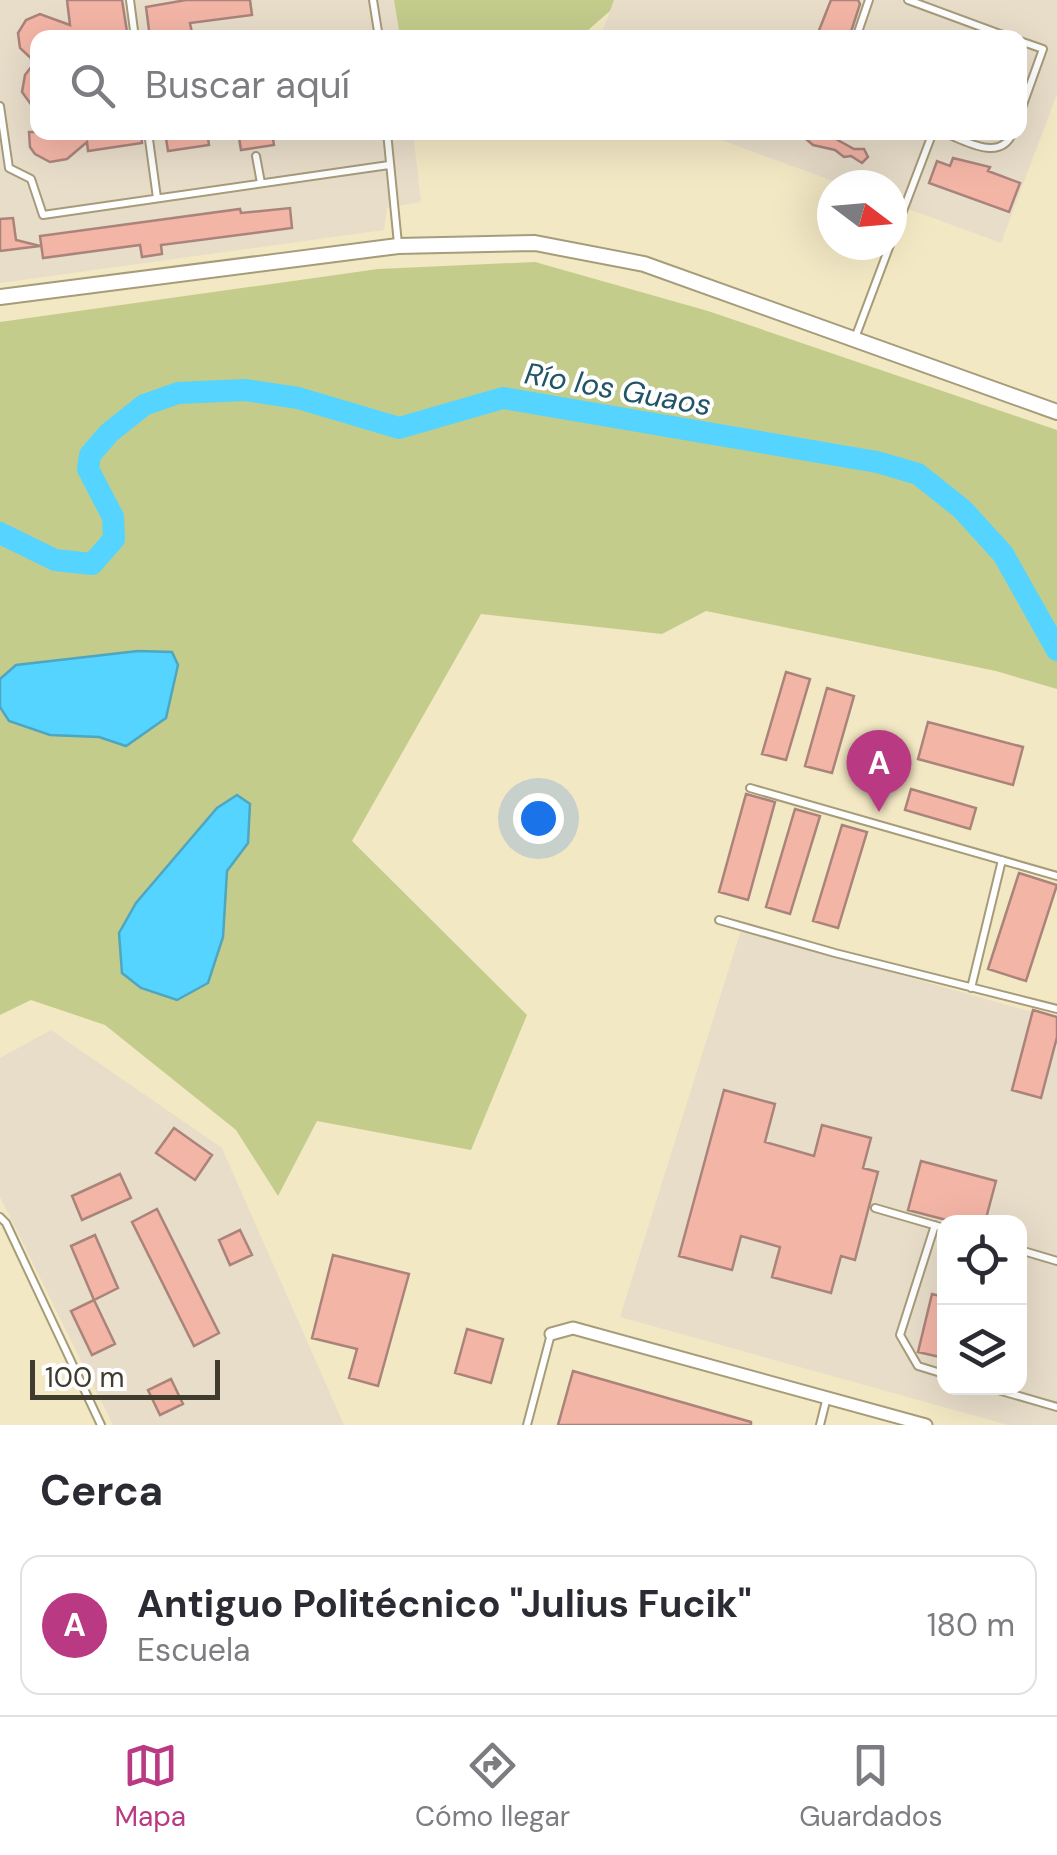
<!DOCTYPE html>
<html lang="es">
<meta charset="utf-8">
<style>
:root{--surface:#fff;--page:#f7f7f7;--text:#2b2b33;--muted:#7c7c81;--line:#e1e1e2;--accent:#ba3983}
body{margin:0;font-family:"DM Sans",sans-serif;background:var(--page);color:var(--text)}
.controls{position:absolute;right:30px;bottom:30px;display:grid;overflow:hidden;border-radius:20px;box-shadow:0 10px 40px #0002}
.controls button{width:90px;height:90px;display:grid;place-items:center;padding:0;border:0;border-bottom:2px solid var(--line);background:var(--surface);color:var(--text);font:50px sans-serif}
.compass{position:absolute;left:817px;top:170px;width:90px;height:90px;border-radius:50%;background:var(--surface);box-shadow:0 10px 40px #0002;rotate:106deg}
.scale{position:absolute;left:30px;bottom:25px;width:190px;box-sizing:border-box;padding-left:10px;border:5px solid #403c2d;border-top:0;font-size:28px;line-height:35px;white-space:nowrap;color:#403c2d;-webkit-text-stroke:8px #fff;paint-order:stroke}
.you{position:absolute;left:538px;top:818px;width:35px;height:35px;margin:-25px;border:8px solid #fff;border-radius:50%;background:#1a73e8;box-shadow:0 0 0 15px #1a73e833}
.badge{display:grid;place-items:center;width:65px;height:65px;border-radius:50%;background:var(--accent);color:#fff;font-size:32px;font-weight:700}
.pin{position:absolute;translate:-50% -82px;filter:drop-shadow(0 2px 5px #0008)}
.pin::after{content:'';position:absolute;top:52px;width:35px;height:30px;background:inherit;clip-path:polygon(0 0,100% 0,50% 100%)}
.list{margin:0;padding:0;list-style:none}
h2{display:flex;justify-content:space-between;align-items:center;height:130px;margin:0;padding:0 40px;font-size:42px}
h2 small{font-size:32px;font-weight:400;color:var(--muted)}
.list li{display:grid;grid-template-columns:65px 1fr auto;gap:30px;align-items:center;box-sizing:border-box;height:140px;margin:0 20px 20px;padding:0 20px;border:2px solid var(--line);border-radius:20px}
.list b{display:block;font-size:38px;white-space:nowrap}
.list p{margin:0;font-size:32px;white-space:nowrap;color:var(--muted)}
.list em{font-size:32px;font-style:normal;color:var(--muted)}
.icon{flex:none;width:55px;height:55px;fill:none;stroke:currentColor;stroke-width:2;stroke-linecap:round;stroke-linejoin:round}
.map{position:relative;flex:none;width:1057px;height:1425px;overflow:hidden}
.search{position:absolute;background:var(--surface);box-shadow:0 10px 40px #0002;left:30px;right:30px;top:30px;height:110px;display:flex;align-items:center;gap:25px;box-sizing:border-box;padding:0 35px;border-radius:20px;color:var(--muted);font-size:38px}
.sheet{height:290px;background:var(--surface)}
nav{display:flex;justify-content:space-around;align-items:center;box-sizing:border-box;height:140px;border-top:2px solid var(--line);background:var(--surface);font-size:28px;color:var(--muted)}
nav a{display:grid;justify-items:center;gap:5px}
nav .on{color:var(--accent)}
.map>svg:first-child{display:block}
</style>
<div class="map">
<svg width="1057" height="1425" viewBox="0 0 1057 1425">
<rect width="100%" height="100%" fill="#f3e8c4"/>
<path fill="#e8ddc9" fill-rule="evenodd" d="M 0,0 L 394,0 L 400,37 L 38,38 L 38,132 L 413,133 L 421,202 L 387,208 L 384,230 L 0,283 Z
M 614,0 L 1057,0 L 1057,94 L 1001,243 L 892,203 L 892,185 L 844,185 L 702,133 L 1020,132 L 1020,38 L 600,38 Z
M 741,930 L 1057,1019 L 1057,1425 L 1008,1425 L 620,1317 ZM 944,1222 L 1020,1222 L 1020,1388 L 944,1388 Z
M 51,1030 L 222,1148 L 344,1425 L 113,1425 L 0,1197 L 0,1058 Z"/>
<path fill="#c4cc8c" d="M 394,0 L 614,0 L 610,11 L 579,38 L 400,37 Z
M 535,262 L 708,311 L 1057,430 L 1057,689 L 996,671 L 706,611 L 662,634 L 481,614 L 352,841 L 527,1015 L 471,1150 L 317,1121 L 278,1196 L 236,1130 L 105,1025 L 31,1000 L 0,1015 L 0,322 L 378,269 Z"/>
<path fill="#54d4fe" stroke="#4ea6bf" stroke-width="2.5" d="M 138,651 L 172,652 L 178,665 L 166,718 L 126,746 L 99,737 L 50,735 L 9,721 L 0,707 L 0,679 L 16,665 Z
M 237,795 L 250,804 L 248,843 L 227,871 L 223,937 L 208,983 L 177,1000 L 141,988 L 122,973 L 119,933 L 136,903 L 217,808 Z"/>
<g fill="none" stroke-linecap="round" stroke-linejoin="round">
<path stroke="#54d4fe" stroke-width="22" d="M 0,533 L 55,560 L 92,564 L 114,539 L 113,517 L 88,469 L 90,455 L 109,433 L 144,405 L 178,393 L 245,390 L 298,398 L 399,428 L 503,398 L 877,462 L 918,474 L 962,509 L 1003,554 L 1057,650"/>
</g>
<path fill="#f3b5a6" stroke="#aa847b" stroke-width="2.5" d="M 67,0 L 122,0 L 128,38 L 38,38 L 38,114 L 22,92 L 25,75 L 35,62 L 20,48 L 18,33 L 26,20 L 40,14 L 70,25 Z
M 186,0 L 250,0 L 252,15 L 190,23 L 193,38 L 150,38 L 146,7 Z
M 831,0 L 858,0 L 860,4 L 849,38 L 816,38 Z
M 29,132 L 141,132 L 142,143 L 88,151 L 87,142 L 67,159 L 50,162 L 35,154 L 30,147 Z
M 165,132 L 207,132 L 209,145 L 168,151 Z
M 238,132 L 272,132 L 274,145 L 241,150 Z
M 798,132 L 818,132 L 824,138 L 834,138 L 854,149 L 864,149 L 868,157 L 862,163 L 851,156 L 844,157 L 835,150 L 813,145 Z
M 953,158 L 990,167 L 988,171 L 1020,183 L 1009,212 L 929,183 L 937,161 L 950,166 Z
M 290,208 L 292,228 L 161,245 L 162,254 L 142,257 L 140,245 L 43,258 L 40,236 L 240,209 L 241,213 Z
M 13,218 L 16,240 L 40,246 L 0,251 L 0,219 Z
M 786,672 L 810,679 L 786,760 L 762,754 Z
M 827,688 L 854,696 L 832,773 L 805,766 Z
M 928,722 L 1023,747 L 1013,785 L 918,759 Z
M 911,789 L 976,808 L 970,829 L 905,810 Z
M 746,794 L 775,802 L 748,900 L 719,892 Z
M 795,809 L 820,816 L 790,914 L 766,907 Z
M 842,825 L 867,832 L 838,928 L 813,921 Z
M 1019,873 L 1057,885 L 1026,981 L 988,969 Z
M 1033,1010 L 1057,1017 L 1057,1037 L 1041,1098 L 1012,1090 Z
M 724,1090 L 775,1104 L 765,1142 L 814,1156 L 822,1125 L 871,1138 L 863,1168 L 878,1172 L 855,1260 L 841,1256 L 831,1293 L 772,1277 L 780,1247 L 741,1236 L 732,1270 L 679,1256 Z
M 174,1128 L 212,1155 L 195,1180 L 156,1153 Z
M 921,1161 L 996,1181 L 985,1222 L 954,1222 L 908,1210 Z
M 120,1174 L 131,1198 L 82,1220 L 72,1196 Z
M 157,1209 L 219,1333 L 194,1346 L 132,1222 Z
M 240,1230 L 252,1255 L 230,1265 L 219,1240 Z
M 95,1235 L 118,1288 L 94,1300 L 71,1246 Z
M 333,1255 L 409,1274 L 378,1386 L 349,1378 L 357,1349 L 312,1338 Z
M 932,1294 L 944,1297 L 944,1358 L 918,1352 Z
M 94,1300 L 115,1344 L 92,1355 L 71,1311 Z
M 467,1329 L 503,1339 L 491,1383 L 455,1373 Z
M 573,1371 L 751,1422 L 751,1425 L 558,1425 Z
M 171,1379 L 183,1404 L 160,1415 L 148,1390 Z"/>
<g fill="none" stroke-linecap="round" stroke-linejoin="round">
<defs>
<path id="service" d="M 130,0 L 135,38
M 373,0 L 379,38
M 908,0 L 1011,38
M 856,38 L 869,0
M 1020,41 L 1043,49 L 1020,113
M 0,106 L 9,168 L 31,179 L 43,215 L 389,165
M 148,132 L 157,198
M 387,132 L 398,244
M 943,132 C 965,141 1001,163 1013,132
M 256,156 L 261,183
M 892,240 L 933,132
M 855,338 L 890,245
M 750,788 L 1057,876
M 719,920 L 835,953 L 1057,1009
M 971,988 L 1002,860
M 875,1208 L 944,1228
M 0,1217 L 6,1223 L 101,1425
M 935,1225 L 900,1335 L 918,1366 L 944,1374
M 1020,1250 L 1057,1261
M 991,1388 L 1057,1407
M 527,1425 L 551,1334
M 820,1425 L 827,1397"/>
<path id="minor" d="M 551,1334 L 573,1328 L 926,1425"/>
<path id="tertiary" d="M 0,297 L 398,246 L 535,243 L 644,264 L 1057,412"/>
</defs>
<use href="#service" stroke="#a69c7a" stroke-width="10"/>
<use href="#minor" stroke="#a69c7a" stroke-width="15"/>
<use href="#tertiary" stroke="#a69c7a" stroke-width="18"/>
<use href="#service" stroke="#fff" stroke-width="6"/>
<use href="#minor" stroke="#fff" stroke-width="11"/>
<use href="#tertiary" stroke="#fff" stroke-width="14"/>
</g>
<g text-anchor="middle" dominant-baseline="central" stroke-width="8" stroke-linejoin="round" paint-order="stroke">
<g font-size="30" font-style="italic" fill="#205466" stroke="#fff">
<text transform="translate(618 389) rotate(10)">Río los Guaos</text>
</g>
</g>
</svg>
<div class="controls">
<button><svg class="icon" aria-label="locate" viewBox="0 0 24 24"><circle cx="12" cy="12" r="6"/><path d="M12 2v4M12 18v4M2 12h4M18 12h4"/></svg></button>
<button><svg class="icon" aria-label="layers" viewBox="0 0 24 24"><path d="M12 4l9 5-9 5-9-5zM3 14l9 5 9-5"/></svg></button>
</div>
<svg class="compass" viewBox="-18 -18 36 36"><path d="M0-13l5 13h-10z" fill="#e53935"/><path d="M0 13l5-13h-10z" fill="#7c7c81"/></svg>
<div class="scale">100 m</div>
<div class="you"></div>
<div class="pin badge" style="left:879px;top:812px">A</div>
<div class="search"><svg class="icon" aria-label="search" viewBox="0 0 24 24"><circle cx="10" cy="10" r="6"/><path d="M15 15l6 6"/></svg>Buscar aquí</div>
</div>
<section class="sheet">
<h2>Cerca<small></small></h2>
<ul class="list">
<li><span class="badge">A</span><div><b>Antiguo Politécnico &quot;Julius Fucik&quot;</b><p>Escuela</p></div><em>180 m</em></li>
</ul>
</section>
<nav>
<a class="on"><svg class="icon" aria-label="map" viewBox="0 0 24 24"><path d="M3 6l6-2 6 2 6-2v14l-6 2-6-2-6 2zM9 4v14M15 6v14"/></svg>Mapa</a>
<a><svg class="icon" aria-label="directions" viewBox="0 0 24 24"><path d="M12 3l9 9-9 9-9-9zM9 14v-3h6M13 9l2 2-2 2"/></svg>Cómo llegar</a>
<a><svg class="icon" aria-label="saved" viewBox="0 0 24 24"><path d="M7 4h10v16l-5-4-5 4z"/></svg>Guardados</a>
</nav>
